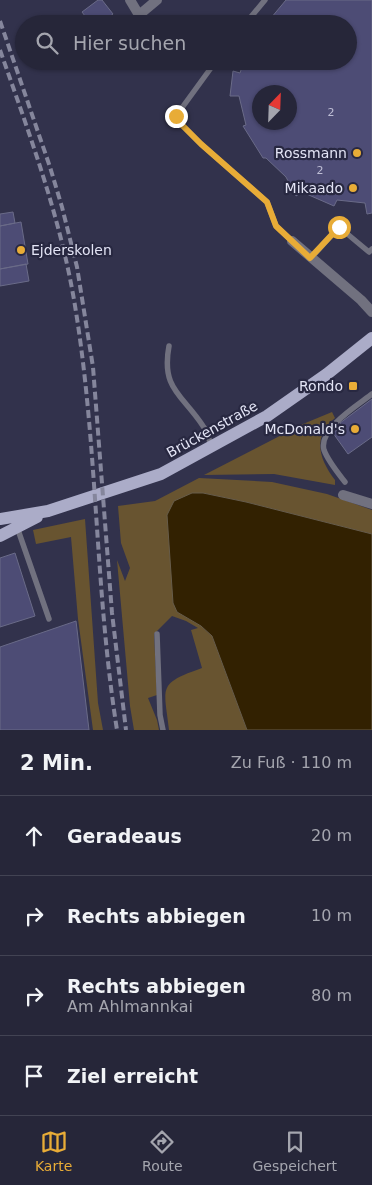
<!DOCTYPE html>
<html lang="de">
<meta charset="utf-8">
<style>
:root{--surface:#262639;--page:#323244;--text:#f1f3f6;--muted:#a4a5ae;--line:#424353;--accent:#e8ac37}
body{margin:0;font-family:"DejaVu Sans",sans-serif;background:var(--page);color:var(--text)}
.compass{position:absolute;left:252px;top:85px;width:45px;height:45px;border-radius:50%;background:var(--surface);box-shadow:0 1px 4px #0004;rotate:23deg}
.stop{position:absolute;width:15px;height:15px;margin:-11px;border:4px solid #e8ac37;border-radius:50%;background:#fff}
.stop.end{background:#e8ac37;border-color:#fff;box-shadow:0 1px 5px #0008}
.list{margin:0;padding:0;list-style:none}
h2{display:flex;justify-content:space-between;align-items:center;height:65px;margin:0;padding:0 20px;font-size:21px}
h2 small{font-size:16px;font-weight:400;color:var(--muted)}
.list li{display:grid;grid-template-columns:32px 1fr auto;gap:15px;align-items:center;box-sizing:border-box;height:80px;padding:0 20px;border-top:1px solid var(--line)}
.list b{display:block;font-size:19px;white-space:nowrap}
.list p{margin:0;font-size:16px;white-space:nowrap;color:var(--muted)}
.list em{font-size:16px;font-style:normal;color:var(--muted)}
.icon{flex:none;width:28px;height:28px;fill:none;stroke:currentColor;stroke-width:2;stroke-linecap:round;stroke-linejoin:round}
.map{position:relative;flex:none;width:372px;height:730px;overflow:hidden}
.search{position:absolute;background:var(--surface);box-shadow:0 1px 4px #0004;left:15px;right:15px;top:15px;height:55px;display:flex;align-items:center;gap:12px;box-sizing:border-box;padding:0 18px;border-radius:28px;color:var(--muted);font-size:19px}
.sheet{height:385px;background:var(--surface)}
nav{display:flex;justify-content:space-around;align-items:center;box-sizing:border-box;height:70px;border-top:1px solid var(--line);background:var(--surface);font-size:14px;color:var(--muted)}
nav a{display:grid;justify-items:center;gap:2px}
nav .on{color:var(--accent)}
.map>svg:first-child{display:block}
</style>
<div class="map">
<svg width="372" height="730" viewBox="0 0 372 730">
<rect width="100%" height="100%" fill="#32324c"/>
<path fill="#685430" d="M 332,412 L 335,418 C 312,437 319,459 335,480 L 335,485 L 274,474 L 204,475 L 303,424 Z
M 199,478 L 272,482 L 327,494 L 372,510 L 372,534 L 246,502 L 203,493 L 192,493 L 177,612 L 201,626 L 212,636 L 247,730 L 169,730 C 164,686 157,684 202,668 L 191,630 L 198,628 L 186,621 L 172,616 L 154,634 L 157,695 L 148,698 L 157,720 L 159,730 L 134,730 L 130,706 L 117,560 L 125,581 L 130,568 L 121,543 L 118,506 L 155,501 Z
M 85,519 L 98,703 L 103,730 L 93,730 L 78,619 L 71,537 L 36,544 L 33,530 Z"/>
<path fill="#322101" stroke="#675c4a" d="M 192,493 L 203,493 L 246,502 L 372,534 L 372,730 L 247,730 L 212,636 L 201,626 L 177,612 L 173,603 L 167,515 L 174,501 Z"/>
<path fill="#4d4c75" stroke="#6a6b88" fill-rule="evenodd" d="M 98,0 L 102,0 L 113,14 L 100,24 L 91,24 L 82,12 Z
M 286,0 L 372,0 L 372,213 L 367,214 L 365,203 L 337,200 L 334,206 L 302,192 L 296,196 L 286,177 L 266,158 L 263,158 L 243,126 L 246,125 L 239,96 L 230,96 L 233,71 L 240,73 L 244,61 L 348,61 L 348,24 L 266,24 ZM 260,92 L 290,92 L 290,122 L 260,122 Z
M 13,212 L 15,223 L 0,226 L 0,214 Z
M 21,222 L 28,264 L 0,269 L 0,226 Z
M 26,264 L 29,281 L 0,286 L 0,269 Z
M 372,399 L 372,437 L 348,454 L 333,433 L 342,426 L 340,423 Z
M 15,553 L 35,616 L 0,627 L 0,558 Z
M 76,621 L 89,730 L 0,730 L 0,647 Z"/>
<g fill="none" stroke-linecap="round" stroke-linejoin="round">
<path stroke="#71717f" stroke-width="5.5" d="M 245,24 L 265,0
M 216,61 L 176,116 L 180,123 L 201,144 L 267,202 L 276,226 L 292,241
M 311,258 L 339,227 L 369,252 L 372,249
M 169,346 C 161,389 182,394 203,426 C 208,432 209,441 212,448
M 345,482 C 338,473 328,461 324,450 C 318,429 358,405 372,394
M 17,527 L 49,619
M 157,634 L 160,715 L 163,730"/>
<path stroke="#71717f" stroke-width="10" d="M 130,0 L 139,15 L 157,0
M 292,241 L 361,300 L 372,312
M 343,495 L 372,504"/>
<path stroke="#abacc8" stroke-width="12" d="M 0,519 L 48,511 L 161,474 L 267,416 L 327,374 L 372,338
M 0,536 L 37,517"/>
<path stroke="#85869c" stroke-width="4" stroke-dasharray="8 4" stroke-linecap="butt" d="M 0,21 L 50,167 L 62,207 L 77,267 L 93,367 L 112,613 L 126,730
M 0,50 C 30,136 62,221 76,312 C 98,450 95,591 117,730"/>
</g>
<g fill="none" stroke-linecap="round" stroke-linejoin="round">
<path stroke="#e8ac37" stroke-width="6" d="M 176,116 L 180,123 L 201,144 L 267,202 L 276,226 L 310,258 L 339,227"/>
</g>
<g fill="#e8ac37" stroke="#282841" stroke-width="2">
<circle cx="357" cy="153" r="5"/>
<circle cx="353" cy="188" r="5"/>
<circle cx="21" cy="250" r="5"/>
<rect x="348" y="381" width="10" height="10" rx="2.5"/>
<circle cx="355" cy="429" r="5"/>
</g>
<g text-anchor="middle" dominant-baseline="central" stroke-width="4.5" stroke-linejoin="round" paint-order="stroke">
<g font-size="11" fill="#bebed5">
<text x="331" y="112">2</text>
<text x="320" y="170">2</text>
</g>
<g font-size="14" fill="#e3e4f5" stroke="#282841" text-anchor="end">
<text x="347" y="153">Rossmann</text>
<text x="343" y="188">Mikaado</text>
<text x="31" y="250" text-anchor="start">Ejderskolen</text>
<text x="343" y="386">Rondo</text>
<text x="345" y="429">McDonald's</text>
</g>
<g font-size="14" fill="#e3e4f5" stroke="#282841">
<text transform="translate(212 429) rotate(-29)">Brückenstraße</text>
</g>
</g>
</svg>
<svg class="compass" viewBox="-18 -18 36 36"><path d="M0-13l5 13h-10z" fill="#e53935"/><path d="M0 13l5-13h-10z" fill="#a4a5ae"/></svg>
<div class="stop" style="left:339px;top:227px"></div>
<div class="stop end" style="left:176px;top:116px"></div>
<div class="search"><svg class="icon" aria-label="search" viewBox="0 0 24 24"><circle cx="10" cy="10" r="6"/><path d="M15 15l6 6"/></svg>Hier suchen</div>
</div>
<section class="sheet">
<h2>2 Min.<small>Zu Fuß · 110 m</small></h2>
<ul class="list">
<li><svg class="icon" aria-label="ahead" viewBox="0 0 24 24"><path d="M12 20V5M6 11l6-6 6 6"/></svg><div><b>Geradeaus</b></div><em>20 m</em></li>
<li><svg class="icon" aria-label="right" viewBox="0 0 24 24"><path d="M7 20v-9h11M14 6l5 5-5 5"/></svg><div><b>Rechts abbiegen</b></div><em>10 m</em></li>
<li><svg class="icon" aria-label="right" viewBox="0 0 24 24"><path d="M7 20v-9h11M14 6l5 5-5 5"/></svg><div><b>Rechts abbiegen</b><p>Am Ahlmannkai</p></div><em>80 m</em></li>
<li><svg class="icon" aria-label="arrive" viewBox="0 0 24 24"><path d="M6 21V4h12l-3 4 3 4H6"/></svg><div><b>Ziel erreicht</b></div></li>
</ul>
</section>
<nav>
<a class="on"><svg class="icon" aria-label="map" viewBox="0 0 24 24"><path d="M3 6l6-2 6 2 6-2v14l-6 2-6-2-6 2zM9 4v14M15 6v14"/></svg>Karte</a>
<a><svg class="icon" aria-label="directions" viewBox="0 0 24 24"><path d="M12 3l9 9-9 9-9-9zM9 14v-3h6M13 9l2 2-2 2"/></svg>Route</a>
<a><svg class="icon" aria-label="saved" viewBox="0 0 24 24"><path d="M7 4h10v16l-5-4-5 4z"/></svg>Gespeichert</a>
</nav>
